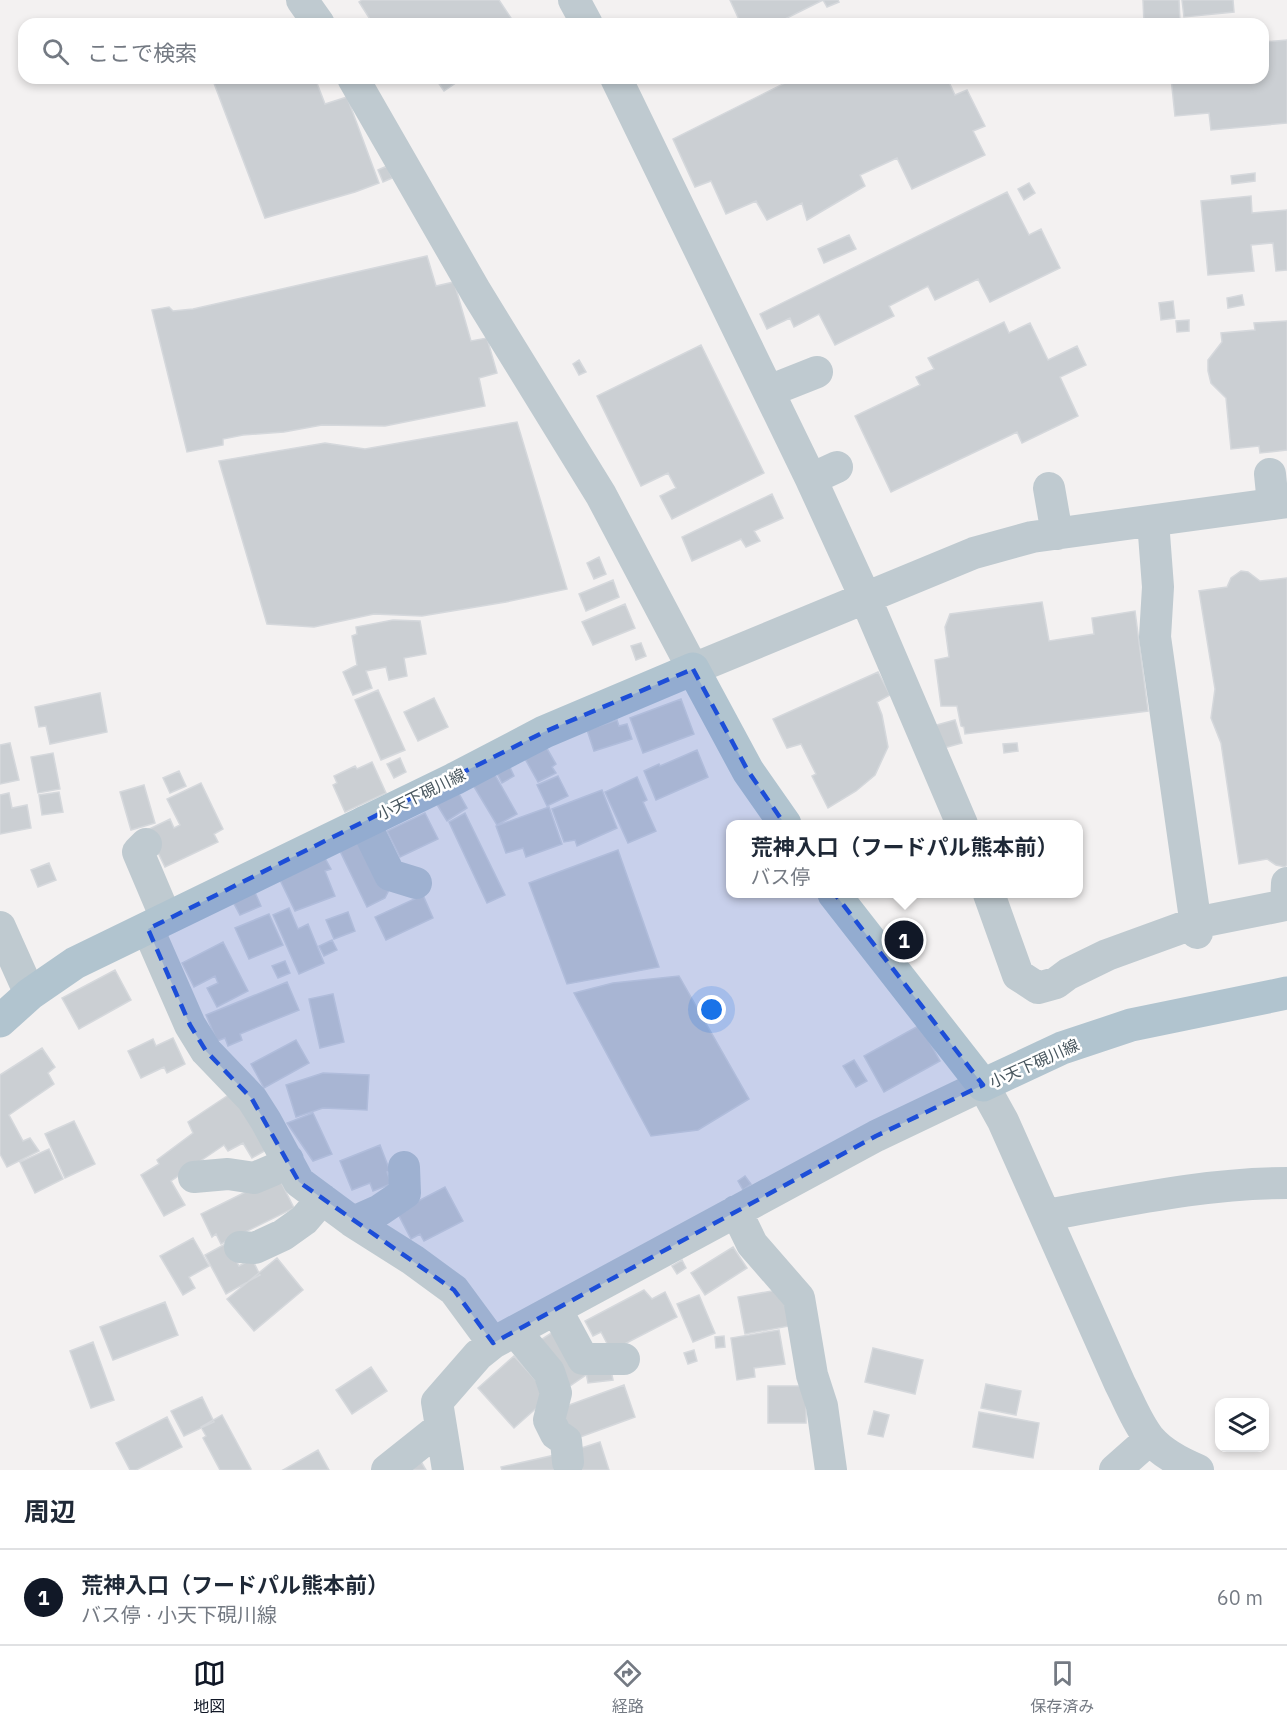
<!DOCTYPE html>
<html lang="ja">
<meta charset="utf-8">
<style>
:root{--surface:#fff;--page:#f2f2f3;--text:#1f2937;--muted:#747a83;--line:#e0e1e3;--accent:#111827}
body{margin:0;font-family:"IBM Plex Sans","Noto Sans JP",sans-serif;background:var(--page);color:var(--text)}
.controls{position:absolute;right:18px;bottom:18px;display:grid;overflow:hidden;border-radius:12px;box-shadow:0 3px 9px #0003}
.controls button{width:54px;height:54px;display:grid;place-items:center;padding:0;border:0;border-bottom:2px solid var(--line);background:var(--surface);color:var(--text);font:30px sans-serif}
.you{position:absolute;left:712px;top:1010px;width:21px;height:21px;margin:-15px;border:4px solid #fff;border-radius:50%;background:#1a73e8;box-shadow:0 0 0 9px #1a73e833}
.badge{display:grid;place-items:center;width:39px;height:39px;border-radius:50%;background:var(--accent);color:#fff;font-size:20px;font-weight:700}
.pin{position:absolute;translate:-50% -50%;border:3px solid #fff;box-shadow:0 2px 6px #0006}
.popup{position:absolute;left:726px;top:820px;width:357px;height:78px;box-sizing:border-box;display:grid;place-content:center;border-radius:12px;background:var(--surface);filter:drop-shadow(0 2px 4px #0005);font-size:20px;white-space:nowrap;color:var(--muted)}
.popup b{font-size:22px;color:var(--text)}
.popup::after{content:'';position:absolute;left:50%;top:100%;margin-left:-12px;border:12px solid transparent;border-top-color:var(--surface)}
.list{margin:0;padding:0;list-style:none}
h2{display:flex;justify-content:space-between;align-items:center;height:78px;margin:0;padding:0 24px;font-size:26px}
h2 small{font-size:20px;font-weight:400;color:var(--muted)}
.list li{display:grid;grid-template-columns:39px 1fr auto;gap:18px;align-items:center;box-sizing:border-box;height:96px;padding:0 24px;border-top:2px solid var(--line)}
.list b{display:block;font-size:22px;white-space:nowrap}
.list p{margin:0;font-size:20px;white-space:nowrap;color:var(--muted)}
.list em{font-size:20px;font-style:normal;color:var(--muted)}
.icon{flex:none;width:33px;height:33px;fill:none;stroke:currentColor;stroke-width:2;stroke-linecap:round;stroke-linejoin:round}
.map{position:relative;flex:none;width:1287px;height:1470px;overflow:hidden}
.search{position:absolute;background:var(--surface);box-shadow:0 3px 9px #0003;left:18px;right:18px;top:18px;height:66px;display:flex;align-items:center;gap:15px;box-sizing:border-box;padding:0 21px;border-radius:18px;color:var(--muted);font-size:22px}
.sheet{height:174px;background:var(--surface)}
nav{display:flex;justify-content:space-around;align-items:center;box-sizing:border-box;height:84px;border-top:2px solid var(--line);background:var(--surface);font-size:16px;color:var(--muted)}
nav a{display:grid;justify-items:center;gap:3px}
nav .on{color:var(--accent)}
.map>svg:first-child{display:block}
</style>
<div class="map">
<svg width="1287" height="1470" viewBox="0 0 1287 1470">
<rect width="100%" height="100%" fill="#f3f1f1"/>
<path fill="#cbcfd3" stroke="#d5d8dc" stroke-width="1.5" d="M 362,0 L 499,0 L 515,24 L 373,24 L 359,2 Z
M 730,0 L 838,0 L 839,2 L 827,7 L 823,0 L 775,24 L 741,24 Z
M 1143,0 L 1179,0 L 1180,22 L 1144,24 Z
M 1182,0 L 1233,0 L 1234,12 L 1184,17 Z
M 1287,40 L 1287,123 L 1211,130 L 1209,113 L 1175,116 L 1171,78 L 1263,78 L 1263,42 Z
M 212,78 L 315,78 L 325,104 L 347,97 L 379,183 L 355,192 L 265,218 Z
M 435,78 L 463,78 L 444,91 Z
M 795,78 L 947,78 L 955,95 L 967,90 L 985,126 L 973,131 L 985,155 L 912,189 L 897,158 L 860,175 L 865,186 L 807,220 L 802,203 L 767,220 L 756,201 L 726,214 L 711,181 L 695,187 L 673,139 Z
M 387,166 L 392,178 L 383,182 L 378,170 Z
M 1255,173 L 1255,181 L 1232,184 L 1231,176 Z
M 1029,183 L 1035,193 L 1024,200 L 1018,189 Z
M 1007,192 L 1029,235 L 1041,229 L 1060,268 L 990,302 L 978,279 L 935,300 L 928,286 L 889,306 L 894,316 L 835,345 L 819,314 L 794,327 L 790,318 L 767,329 L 760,314 Z
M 1251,196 L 1252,213 L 1287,210 L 1287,270 L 1276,271 L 1273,243 L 1251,245 L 1254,271 L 1208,275 L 1201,201 Z
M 849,235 L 856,249 L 824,263 L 818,249 Z
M 427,256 L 436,286 L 454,282 L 471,341 L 487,338 L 497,373 L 479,378 L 485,406 L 385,426 L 322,425 L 284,432 L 243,435 L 223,439 L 223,445 L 187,452 L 152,310 L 169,307 L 173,311 L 193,309 Z
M 1242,295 L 1244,305 L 1228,308 L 1227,298 Z
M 1173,301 L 1175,318 L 1161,320 L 1159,303 Z
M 1189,320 L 1189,331 L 1177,332 L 1176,321 Z
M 1287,321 L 1287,450 L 1260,453 L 1259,446 L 1231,449 L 1226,398 L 1211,383 L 1208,371 L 1208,360 L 1222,342 L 1221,333 L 1255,330 L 1254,323 Z
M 1004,322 L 1009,333 L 1030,323 L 1048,360 L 1077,346 L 1086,365 L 1060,377 L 1078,416 L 1022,443 L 1017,432 L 891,492 L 855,416 L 920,385 L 916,377 L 934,369 L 928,358 Z
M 701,345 L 764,473 L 672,519 L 660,496 L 676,488 L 668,473 L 641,486 L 597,396 Z
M 579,360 L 586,372 L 579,375 L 573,364 Z
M 517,422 L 567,589 L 506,602 L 422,616 L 374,614 L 314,627 L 267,624 L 219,461 L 325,443 L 365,449 Z
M 772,494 L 783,518 L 754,531 L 760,541 L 746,547 L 741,539 L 692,561 L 682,537 Z
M 599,557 L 606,574 L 594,579 L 587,563 Z
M 1241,571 L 1248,572 L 1260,581 L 1287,578 L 1287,865 L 1285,867 L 1276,865 L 1267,859 L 1239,864 L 1221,743 L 1211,718 L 1215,689 L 1199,591 L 1227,587 L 1231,578 Z
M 613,580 L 619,597 L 586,611 L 579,594 Z
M 1042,602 L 1049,641 L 1094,634 L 1092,618 L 1135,611 L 1148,711 L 965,734 L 964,727 L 961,726 L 957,706 L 941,706 L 935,660 L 949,657 L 945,627 L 950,614 Z
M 625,604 L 635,628 L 593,645 L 582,622 Z
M 393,620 L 420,621 L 426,654 L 404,658 L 407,676 L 389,680 L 386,667 L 366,671 L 372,688 L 353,695 L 343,672 L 357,665 L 352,636 L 357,634 L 356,627 Z
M 641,643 L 646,656 L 636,660 L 631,646 Z
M 878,672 L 890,695 L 877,702 L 882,715 L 888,747 L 875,775 L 856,791 L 828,808 L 812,776 L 816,774 L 801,744 L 787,748 L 773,719 Z
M 378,690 L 405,750 L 381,760 L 355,700 Z
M 100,693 L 107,732 L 50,744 L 46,726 L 39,727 L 35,707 Z
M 434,698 L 448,727 L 418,741 L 404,712 Z
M 681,699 L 694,734 L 643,753 L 630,718 Z
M 617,720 L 619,726 L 627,724 L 632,739 L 594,751 L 587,730 Z
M 955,720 L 962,743 L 940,749 L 933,726 Z
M 10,743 L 19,780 L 0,784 L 0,745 Z
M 1017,743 L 1018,751 L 1004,753 L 1003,744 Z
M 545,745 L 556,764 L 552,767 L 556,773 L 538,782 L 524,757 Z
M 697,750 L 708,777 L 656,800 L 644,771 L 659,764 L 660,766 Z
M 53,753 L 60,789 L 38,793 L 31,757 Z
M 400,758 L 406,772 L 394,778 L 387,764 Z
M 372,762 L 386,793 L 345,812 L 333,785 L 337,783 L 334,776 L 355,766 L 357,769 Z
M 508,763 L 514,776 L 502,783 L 495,770 Z
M 179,771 L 186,786 L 170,793 L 163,778 Z
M 494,773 L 517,814 L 497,825 L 473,785 Z
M 558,776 L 568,796 L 547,806 L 537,785 Z
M 637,777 L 647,800 L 643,802 L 656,831 L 628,843 L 605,792 Z
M 201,783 L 223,829 L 214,834 L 218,842 L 165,867 L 147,830 L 170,819 L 174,828 L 180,825 L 167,799 Z
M 144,785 L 155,823 L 131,830 L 120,792 Z
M 457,790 L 467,808 L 447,821 L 436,803 Z
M 602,790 L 617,828 L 577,846 L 575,840 L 564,842 L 552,809 Z
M 59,792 L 63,812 L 42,815 L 39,795 Z
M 9,793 L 12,808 L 27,805 L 31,828 L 0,834 L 0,795 Z
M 549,807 L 562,844 L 526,857 L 523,848 L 506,853 L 496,826 Z
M 425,813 L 438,839 L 400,857 L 387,831 Z
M 465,813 L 505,895 L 487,903 L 449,822 Z
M 364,838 L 389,890 L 385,898 L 367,907 L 339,849 Z
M 618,850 L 659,967 L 567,984 L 529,883 Z
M 325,858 L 331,869 L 325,871 L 335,896 L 295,911 L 280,880 Z
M 49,863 L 56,880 L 38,887 L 31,870 Z
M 254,890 L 261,906 L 240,915 L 232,900 Z
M 423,895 L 433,918 L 386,940 L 375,917 Z
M 289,908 L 298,929 L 308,924 L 324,963 L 299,974 L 273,915 Z
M 348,912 L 355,931 L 334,939 L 326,920 Z
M 269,914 L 283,945 L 249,959 L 235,928 Z
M 332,940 L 337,950 L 324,956 L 319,946 Z
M 223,942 L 248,991 L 217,1007 L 207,988 L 218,983 L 215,976 L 194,987 L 182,963 Z
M 285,961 L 290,973 L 278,978 L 272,966 Z
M 115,970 L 131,1000 L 79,1029 L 62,998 Z
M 679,976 L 749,1099 L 698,1130 L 651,1136 L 574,993 L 613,983 Z
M 287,982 L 299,1010 L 240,1034 L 242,1040 L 228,1046 L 225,1038 L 217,1041 L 206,1015 Z
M 333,994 L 344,1042 L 320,1048 L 309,999 Z
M 920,1025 L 940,1061 L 884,1092 L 864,1056 Z
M 173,1038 L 185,1064 L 167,1073 L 164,1067 L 141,1078 L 128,1051 L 153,1039 L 156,1046 Z
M 296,1040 L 309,1063 L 264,1088 L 251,1064 Z
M 42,1048 L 55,1067 L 48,1073 L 54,1084 L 9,1115 L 23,1141 L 30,1138 L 39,1151 L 7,1167 L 0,1154 L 0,1075 Z
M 854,1060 L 867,1081 L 856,1087 L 843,1066 Z
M 323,1073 L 369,1075 L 367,1110 L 323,1108 L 296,1117 L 286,1085 Z
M 236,1090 L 268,1149 L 252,1158 L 243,1143 L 228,1151 L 224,1145 L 171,1181 L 185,1205 L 164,1216 L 141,1175 L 159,1164 L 157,1160 L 193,1133 L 188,1122 Z
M 313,1113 L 332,1154 L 313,1161 L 287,1123 Z
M 74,1121 L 95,1164 L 65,1178 L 45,1134 Z
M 380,1145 L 390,1171 L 387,1172 L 391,1184 L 373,1191 L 370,1183 L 352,1190 L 340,1161 Z
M 49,1149 L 63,1179 L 35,1193 L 20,1162 Z
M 278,1176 L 294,1208 L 221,1244 L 216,1234 L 212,1237 L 201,1214 Z
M 745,1176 L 751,1184 L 743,1190 L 738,1181 Z
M 445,1187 L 463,1221 L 424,1241 L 420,1234 L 411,1239 L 397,1212 Z
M 193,1238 L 209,1266 L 189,1277 L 195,1288 L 183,1295 L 160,1256 Z
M 227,1243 L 239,1266 L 252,1259 L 260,1275 L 226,1294 L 205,1255 Z
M 733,1247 L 747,1268 L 705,1295 L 691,1273 Z
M 277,1258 L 303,1290 L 254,1331 L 227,1299 Z
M 682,1260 L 686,1268 L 677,1274 L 672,1266 Z
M 783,1289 L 789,1326 L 745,1334 L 738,1297 Z
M 644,1290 L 652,1299 L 665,1292 L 677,1317 L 611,1351 L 601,1332 L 593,1336 L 585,1321 Z
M 699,1295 L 715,1333 L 693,1342 L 677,1304 Z
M 165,1302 L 178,1335 L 113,1360 L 100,1327 Z
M 556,1330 L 586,1375 L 567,1388 L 536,1343 Z
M 779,1330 L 785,1364 L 754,1368 L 755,1377 L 737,1380 L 731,1338 Z
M 724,1336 L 725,1347 L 716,1348 L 715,1337 Z
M 93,1342 L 114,1400 L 91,1408 L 70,1351 Z
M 873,1348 L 923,1360 L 915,1394 L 865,1382 Z
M 694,1350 L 697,1361 L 688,1364 L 684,1353 Z
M 514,1356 L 550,1396 L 514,1428 L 478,1388 Z
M 610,1364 L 613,1380 L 588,1383 L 585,1367 Z
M 371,1367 L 387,1391 L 352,1414 L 336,1390 Z
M 986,1384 L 1021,1391 L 1016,1415 L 981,1408 Z
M 624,1385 L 635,1417 L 572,1440 L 561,1408 Z
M 768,1386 L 806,1386 L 806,1423 L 768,1423 Z
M 202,1397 L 214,1422 L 184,1436 L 171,1411 Z
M 874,1411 L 889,1415 L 883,1437 L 868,1434 Z
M 979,1412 L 1039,1423 L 1033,1458 L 973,1447 Z
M 222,1415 L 251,1469 L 249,1470 L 220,1470 L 203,1438 L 206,1436 L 201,1427 Z
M 167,1417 L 182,1447 L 136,1470 L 130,1470 L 116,1443 Z
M 600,1442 L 609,1470 L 578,1470 L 572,1451 Z
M 318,1450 L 329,1470 L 283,1470 Z
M 555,1455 L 559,1470 L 502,1470 L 501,1467 Z
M 419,1458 L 426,1470 L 401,1470 Z"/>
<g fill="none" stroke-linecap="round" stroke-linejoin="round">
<path stroke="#bfcad0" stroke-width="32" d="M 302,0 L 319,24
M 574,0 L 587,24
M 353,78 L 476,292 L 601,495 L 693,669 L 974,553 L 1032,537 L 1287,502
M 616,78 L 811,479 L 865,597 L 962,824
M 769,391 L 817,372
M 1270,474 L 1273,504
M 811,479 L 837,467
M 1049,488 L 1057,534
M 1153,521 L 1158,587 L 1155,637 L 1197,933
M 364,822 L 390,875 L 416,883
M 146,844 L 138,852 L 166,918
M 989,894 L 1018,975 L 1038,988 L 1056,983 L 1068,974 L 1107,955 L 1195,923 L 1286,905 L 1287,883
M 0,927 L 30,994
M 148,929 L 190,1025 L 206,1051 L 252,1099 L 266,1121 L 299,1182 L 353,1222 L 413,1260 L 454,1290 L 493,1343
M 194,1177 L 228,1174 L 254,1178 L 273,1170 L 288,1160
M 736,1211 L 752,1244 L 799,1298 L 812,1375 L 822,1406 L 831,1470
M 1046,1215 C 1126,1201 1205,1183 1287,1183
M 353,1222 L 380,1210 L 405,1193 L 404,1167
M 240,1247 L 255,1248 L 283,1235 L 304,1220 L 322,1199
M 556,1309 L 583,1359 L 624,1359
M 515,1331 L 549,1372 L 556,1393 L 549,1420 L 556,1434 L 566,1441 L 568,1462
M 387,1470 L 441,1427
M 448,1470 L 437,1402 L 478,1355 L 493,1343 L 876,1136 L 983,1085 L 1003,1121 L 1120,1384 C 1129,1401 1137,1423 1150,1439 C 1162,1453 1181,1463 1198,1470
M 1115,1470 L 1150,1439"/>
<path stroke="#b1c4cf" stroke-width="33" d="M 834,894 L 983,1085 L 1062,1048 L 1131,1025 L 1287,993
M 0,1021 L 30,994 L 75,963 L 454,779 L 544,732 L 693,669 L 748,771 L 785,824"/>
</g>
<path fill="#1d4ed8" fill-opacity="0.2" stroke="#1d4ed8" stroke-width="4.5" stroke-dasharray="12 8" stroke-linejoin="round" d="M 693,669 L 748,771 L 817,871 L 983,1085 L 876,1136 L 493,1343 L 454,1290 L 299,1182 L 252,1099 L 206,1051 L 190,1025 L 148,929 L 544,732 Z"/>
<g text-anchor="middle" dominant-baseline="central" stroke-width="5" stroke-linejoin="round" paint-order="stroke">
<g font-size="16" fill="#49575f" stroke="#fff">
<text transform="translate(421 794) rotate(-26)">小天下硯川線</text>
<text transform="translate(1034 1063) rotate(-24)">小天下硯川線</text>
</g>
</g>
</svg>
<div class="controls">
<button><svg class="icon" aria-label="layers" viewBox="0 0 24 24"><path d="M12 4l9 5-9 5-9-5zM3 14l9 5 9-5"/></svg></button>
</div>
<div class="you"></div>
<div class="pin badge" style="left:904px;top:940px">1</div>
<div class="popup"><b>荒神入口（フードパル熊本前）</b>バス停</div>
<div class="search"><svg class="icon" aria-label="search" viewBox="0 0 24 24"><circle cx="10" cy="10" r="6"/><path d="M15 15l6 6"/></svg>ここで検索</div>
</div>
<section class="sheet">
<h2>周辺<small></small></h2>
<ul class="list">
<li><span class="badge">1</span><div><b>荒神入口（フードパル熊本前）</b><p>バス停 · 小天下硯川線</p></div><em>60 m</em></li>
</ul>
</section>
<nav>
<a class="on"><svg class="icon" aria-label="map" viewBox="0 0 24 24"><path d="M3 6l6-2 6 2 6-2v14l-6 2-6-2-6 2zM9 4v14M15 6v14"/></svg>地図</a>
<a><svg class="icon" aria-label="directions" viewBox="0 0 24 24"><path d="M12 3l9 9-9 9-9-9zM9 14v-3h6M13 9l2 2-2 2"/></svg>経路</a>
<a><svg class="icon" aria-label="saved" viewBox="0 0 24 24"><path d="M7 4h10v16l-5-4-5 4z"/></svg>保存済み</a>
</nav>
